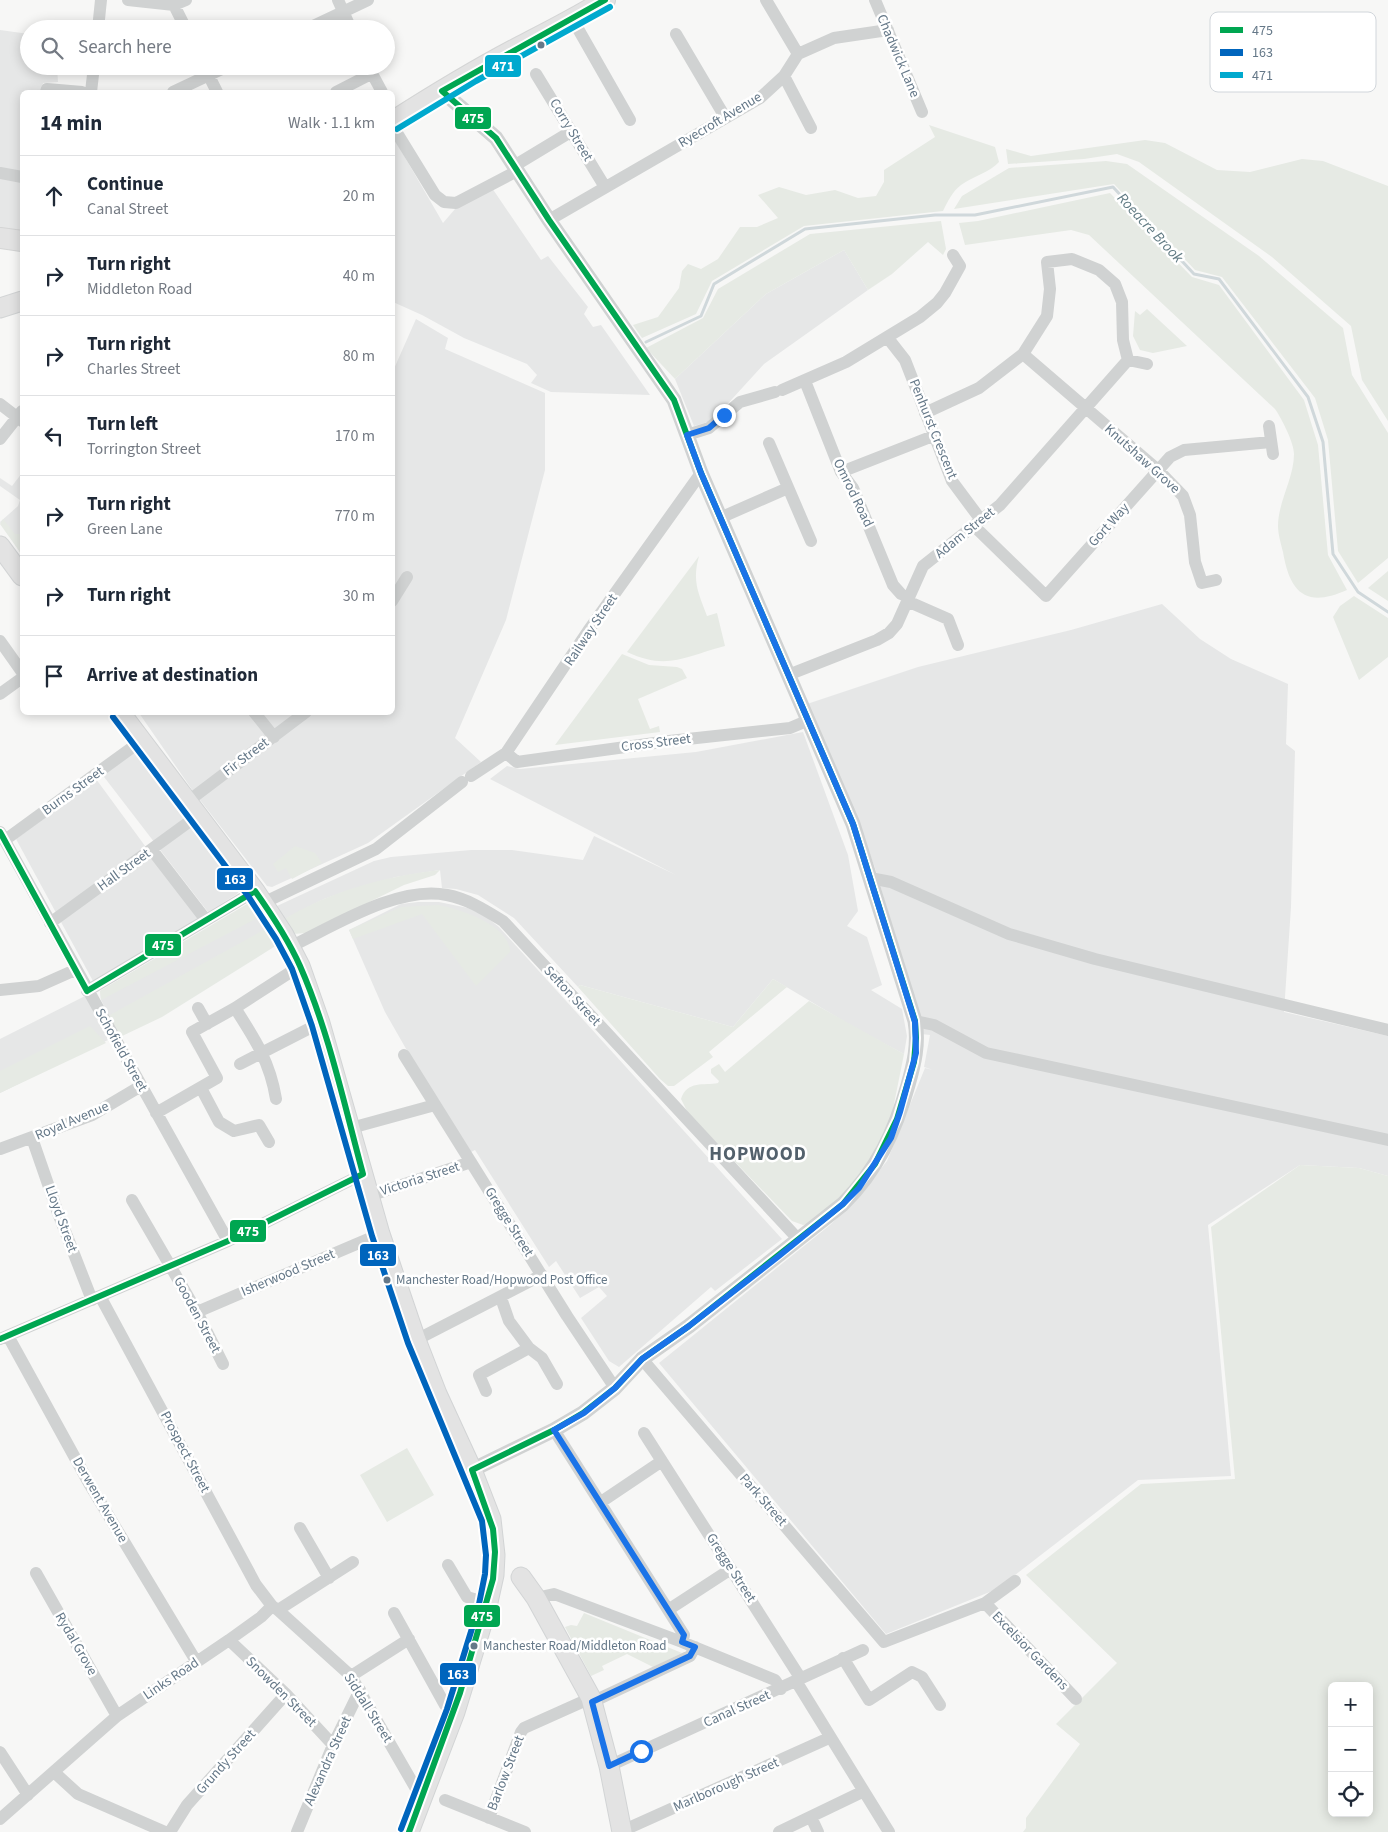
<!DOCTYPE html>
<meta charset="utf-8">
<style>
:root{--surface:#fff;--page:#f6f6f7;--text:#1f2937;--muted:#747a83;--line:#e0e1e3}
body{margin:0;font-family:"Source Sans 3",sans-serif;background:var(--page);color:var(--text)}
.controls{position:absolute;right:15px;bottom:15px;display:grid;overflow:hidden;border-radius:8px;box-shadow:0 2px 12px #0003}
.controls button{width:45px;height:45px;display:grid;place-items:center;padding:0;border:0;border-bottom:1px solid var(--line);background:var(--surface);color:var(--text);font:25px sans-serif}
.stop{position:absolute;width:15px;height:15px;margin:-11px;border:4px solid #1a73e8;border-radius:50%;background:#fff}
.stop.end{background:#1a73e8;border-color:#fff;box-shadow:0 1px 5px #0008}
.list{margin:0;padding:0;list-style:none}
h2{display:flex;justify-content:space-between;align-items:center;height:65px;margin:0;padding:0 20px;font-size:21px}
h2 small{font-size:16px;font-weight:400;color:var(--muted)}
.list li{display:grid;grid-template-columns:32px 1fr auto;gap:15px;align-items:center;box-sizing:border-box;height:80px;padding:0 20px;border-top:1px solid var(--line)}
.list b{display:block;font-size:19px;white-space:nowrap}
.list p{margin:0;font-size:16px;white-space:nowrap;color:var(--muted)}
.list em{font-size:16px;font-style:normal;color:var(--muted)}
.icon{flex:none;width:28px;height:28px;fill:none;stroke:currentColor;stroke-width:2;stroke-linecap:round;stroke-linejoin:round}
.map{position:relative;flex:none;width:1388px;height:1832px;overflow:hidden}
.search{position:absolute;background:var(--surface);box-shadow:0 2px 12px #0003;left:20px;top:20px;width:375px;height:55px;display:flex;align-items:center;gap:12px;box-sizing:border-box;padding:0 18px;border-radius:28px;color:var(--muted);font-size:19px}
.panel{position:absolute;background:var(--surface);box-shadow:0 2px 12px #0003;left:20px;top:90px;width:375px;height:625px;border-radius:8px}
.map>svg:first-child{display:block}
</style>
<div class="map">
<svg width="1388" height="1832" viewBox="0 0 1388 1832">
<rect width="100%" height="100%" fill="#f7f7f6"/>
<path fill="#e6e7e7" d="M 0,30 L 29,34 L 29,66 L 57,66 L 58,82 L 43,83 L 41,92 L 22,92 L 22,234 L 0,230 Z
M 392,135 L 443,223 L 455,209 L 492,188 L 541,260 L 548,256 L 588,307 L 584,314 L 593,327 L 601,325 L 650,395 L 551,392 L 531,383 L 537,375 L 527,364 L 464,338 L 422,315 L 393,302 Z
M 844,250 L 868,290 L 764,364 L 712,421 L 694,426 L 675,379 L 766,294 Z
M 416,319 L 448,338 L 445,349 L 545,393 L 545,470 L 506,620 L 455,738 L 481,762 L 368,843 L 272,887 L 267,886 L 193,791 L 139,713 L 392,712 L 393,371 Z
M 22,473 L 22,555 L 0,522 L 18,506 L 20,500 L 0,486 L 0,478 L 12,486 Z
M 1162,604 L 1200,639 L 1231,659 L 1288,684 L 1286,744 L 1295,751 L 1291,907 L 1284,1012 L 1388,1036 L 1388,1176 L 1359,1168 L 1300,1165 L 1208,1225 L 1231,1476 L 1138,1480 L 997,1589 L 886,1634 L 659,1363 L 830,1225 L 860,1195 L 887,1161 L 925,1068 L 933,1070 L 924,1067 L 930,1035 L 921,1034 L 920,1020 L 875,868 L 858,822 L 807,704 L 918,667 L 1071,630 Z
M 803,732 L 848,855 L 858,911 L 847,926 L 867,937 L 882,985 L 871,990 L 902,1009 L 907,1036 L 904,1054 L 857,1029 L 773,979 L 733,1027 L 580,985 L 578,987 L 514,918 L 478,895 L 456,889 L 442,888 L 440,870 L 396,877 L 347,891 L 324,899 L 283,920 L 277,906 L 374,861 L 391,857 L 471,850 L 512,850 L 583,860 L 594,836 L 676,875 L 490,779 L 507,766 L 520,769 L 696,752 Z
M 135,748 L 239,884 L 240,889 L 237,894 L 208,912 L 101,773 Z
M 96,779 L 200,921 L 93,981 L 16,839 Z
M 418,902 L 439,902 L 468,908 L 485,916 L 499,927 L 782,1239 L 715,1291 L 711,1287 L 619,1367 L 609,1361 L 581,1318 L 607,1296 L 599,1287 L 580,1298 L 556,1261 L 549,1267 L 475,1150 L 471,1152 L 429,1089 L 385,1012 L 349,930 L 401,904 Z
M 251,903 L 269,927 L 120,1037 L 101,1000 L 100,991 Z
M 87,995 L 112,1038 L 0,1093 L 0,1039 Z"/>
<path fill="#e6eae4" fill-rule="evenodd" d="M 929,125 L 995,147 L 999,162 C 989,173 973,176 961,185 C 952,192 948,201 943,211 L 804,226 L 712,281 L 696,314 L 642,338 L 633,325 L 658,317 L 679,288 L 682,271 L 688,264 L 701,269 L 718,259 L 740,227 L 757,227 L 778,218 L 758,195 L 779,187 L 806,195 L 835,190 L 858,198 L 876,196 L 884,182 L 884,170 L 935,137 Z
M 1145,140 L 1165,143 L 1217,170 L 1250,172 L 1302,159 L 1323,161 L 1388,186 L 1388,421 L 1362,380 L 1351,326 L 1272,257 L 1139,162 L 1117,154 L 1084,159 L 1008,164 L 1006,149 L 1031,156 Z
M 1106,161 L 1127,164 L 1259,256 L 1343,328 L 1352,375 L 1388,433 L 1388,558 L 1358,583 L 1338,551 L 1328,440 L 1315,398 L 1222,277 L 1195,270 L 1114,184 L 954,209 L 962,196 L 1009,168 Z
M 1110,193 L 1192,277 L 1219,285 L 1304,400 L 1318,445 L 1328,555 L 1347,590 C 1307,608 1290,594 1283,552 C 1281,544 1278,534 1278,526 C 1278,502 1294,478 1294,454 C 1294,443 1282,419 1275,409 L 1089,235 L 1071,230 L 965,245 L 959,223 L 978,221 Z
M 941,221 L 946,249 L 943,255 L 928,242 L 892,274 L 868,290 L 844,250 L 766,294 L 675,379 L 646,348 L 703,318 L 718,289 L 810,234 Z
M 1147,309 L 1187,346 L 1153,353 L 1140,350 L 1133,336 L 1135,311 L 1140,315 Z
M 3,519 L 15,534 L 22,534 L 22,555 L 0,524 Z
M 699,556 C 692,581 698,592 707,616 L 717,613 L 725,646 C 686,656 667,671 627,652 Z
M 1388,571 L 1388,601 L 1368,588 Z
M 1354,596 L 1388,618 L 1388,657 L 1359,680 L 1333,617 L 1340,606 Z
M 622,654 L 649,665 L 677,667 L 682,669 L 687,678 L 638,699 L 650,729 L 659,726 L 660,732 L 555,745 Z
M 295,846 L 315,853 L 322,863 L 292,879 L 286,868 L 278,872 L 273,864 Z
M 440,870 L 435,875 L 404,885 L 306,933 L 293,934 L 283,920 C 330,891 386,876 440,870 Z
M 253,902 L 263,915 L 101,1000 L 100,991 L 247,904 Z
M 438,905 C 460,909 510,925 510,952 L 476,986 L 422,914 L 353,939 L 349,930 L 401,907 Z
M 269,927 L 277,945 L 162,1017 L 120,1037 L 108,1016 Z
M 773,979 L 787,987 L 709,1052 L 713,1057 L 674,1086 L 668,1086 L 660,1079 L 578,987 L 580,985 L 733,1027 Z
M 809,1001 L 904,1054 L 892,1114 L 882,1140 L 868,1163 L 839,1201 L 808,1224 L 803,1225 L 792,1221 L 688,1113 L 681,1099 C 687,1080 704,1086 718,1083 L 719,1081 L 711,1073 L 711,1069 L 719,1064 L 725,1072 Z
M 90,1026 L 106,1043 L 0,1093 L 0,1071 Z
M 1300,1165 L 1359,1168 L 1388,1176 L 1388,1832 L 1023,1832 L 1026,1828 L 1026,1818 L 1080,1744 L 1056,1724 L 1117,1663 L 1026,1575 L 1141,1484 L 1235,1479 L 1211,1227 ZM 1332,1686 L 1369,1686 L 1369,1813 L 1332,1813 Z
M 407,1448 L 434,1495 L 387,1522 L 360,1475 Z
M 584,1613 L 682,1653 L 653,1667 L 627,1654 L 602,1666 L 604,1670 L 591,1676 L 565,1627 L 571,1625 L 577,1626 Z"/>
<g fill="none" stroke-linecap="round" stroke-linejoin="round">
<path stroke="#d0d8db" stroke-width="3" d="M 646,342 L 701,316 L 714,284 L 805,229 L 935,215 L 975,215 L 1113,187 L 1194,274 L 1219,279 L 1308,397 L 1323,442 L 1333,554 L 1358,592 L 1388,612"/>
<defs>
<path id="primary" d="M 0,308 L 22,301
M 0,546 L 22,576
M 120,712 L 255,891 L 284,935 L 300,966 L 320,1023 L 380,1234 L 416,1340 L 437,1394 L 472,1470 L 491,1519 L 495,1555 L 494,1575 L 486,1611 L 455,1712 L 409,1832
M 521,1577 L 536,1598 L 591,1698 L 609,1766 L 622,1832"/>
<path id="trunk" d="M 392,122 C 434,95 477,69 521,46 C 550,31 578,17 605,0
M 0,238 L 22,241"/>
</defs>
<use href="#primary" stroke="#d2d4d5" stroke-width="21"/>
<use href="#trunk" stroke="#d4d5d5" stroke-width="22"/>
<path stroke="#d0d2d2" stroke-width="12" d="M 128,0 L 174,5 L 186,0
M 174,0 L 174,5 L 186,29
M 338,0 L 351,29
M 766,0 L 798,54
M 875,0 L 922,112
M 573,20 L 630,120
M 98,29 L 101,0
M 307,29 L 368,0
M 676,34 L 725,117
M 204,66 L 217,92
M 368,66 L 382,92
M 536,74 L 605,187
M 784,76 L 811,128
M 46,92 L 47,89 L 82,92
M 91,92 L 94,66
M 173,92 L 228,66
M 336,92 L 371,74
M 392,125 L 435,195 L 444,202 L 456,203 L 517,171
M 514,166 L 572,131
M 0,173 L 22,177
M 549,220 L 760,98 L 784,76 L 798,54 L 834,38 L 888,30
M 953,255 L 960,266
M 887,337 L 905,360 L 952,481 L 981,520
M 1023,354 L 1158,470 L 1183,496 L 1190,515 L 1195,562 L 1202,583 L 1216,580
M 1128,360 L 1147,364
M 805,381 L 841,472 L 853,488 L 893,585 L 901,594 L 909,597
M 782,390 L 846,362 L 920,317 L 937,303 L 945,293 L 960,266
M 0,404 L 22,421
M 1269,426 L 1273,454
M 687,435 L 709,428 L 740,402 L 775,392
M 0,439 L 22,411
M 769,443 L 811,541
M 841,472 L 933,436
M 722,517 L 788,488
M 974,526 L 1046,596 L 1170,457 L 1184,450 L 1271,442
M 392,601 L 407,577
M 907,601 L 948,619 L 958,645
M 0,641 L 22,672
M 788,675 L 877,640 L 889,633 L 897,624 L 923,566 L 1000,505 L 1128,360 L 1123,340 L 1122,302 L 1115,284 L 1099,270 L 1072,259 L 1047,262 L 1050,289 L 1047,316 L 1023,354 L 979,388 L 925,413
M 0,694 L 22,678
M 254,712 L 274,737
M 506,753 L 517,762 L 669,741 L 790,728 L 809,720
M 471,776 L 506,753 L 588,631 L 701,473
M 187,802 L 306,712
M 0,832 L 228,1241
M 5,840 L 141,741
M 152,850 L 206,920
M 870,878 L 891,882 L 1009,934 L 1095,959 L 1388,1030
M 263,903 L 376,849 L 462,782
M 50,923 L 197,816
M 290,947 C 334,926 398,885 447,895 C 468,899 485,910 503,921 L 799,1240
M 0,990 L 39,986 L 75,970
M 87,991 L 255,891
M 198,1008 L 207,1024
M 235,1008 C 255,1039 270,1062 276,1099
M 915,1021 L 934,1025 L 986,1053 L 1388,1140
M 404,1055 L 567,1316 L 615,1388
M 240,1064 L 320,1023
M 201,1088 L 219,1122 L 234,1131 L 259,1125 L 269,1142
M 156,1113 L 217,1078 L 192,1032 L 235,1008 L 300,966
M 351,1128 L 435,1105
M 32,1138 L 58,1213 L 92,1300
M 0,1149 L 92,1115 L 141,1086
M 369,1196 L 471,1162
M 132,1200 L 197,1312 L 223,1364
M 100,1296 L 256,1585 L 272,1606
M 501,1298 L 509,1321 L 529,1348 L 542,1358 L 557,1384
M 197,1312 L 380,1234
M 8,1336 L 90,1485 L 196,1661
M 0,1339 L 228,1241 L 363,1174
M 416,1340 L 542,1275
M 642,1359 L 884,1642 L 985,1603 L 1015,1581
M 486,1391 L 479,1375 L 529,1348
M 554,1430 L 684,1635 L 682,1642
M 644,1433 L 801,1679
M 601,1502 L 662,1461
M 300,1528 L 329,1578
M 448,1565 L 467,1597 L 487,1603
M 36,1573 L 117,1716
M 536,1598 L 554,1594 L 682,1642 L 775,1680 L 781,1689
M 985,1603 L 1076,1699
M 278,1610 L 351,1676 L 419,1794 L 424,1796
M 668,1610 L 731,1569
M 394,1613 L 445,1705 L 455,1712
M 229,1640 L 286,1694 L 333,1745
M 843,1658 L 869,1700 L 912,1672 L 922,1677 L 940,1705
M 351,1676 L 409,1639
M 796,1681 L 889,1832
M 592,1702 L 690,1656 L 695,1647
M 0,1752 L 28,1795
M 609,1766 L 863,1650
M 55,1773 L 78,1794 L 165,1832
M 445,1800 L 525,1832
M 811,1817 L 818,1832
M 489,1818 L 521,1732 L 524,1728 L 591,1698
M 0,1819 L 117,1716 L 229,1640 L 261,1617 L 272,1606 L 278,1610 L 353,1562
M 622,1831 L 829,1738
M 170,1832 L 187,1805 L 286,1694
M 297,1832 L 333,1745 L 360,1690
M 779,1832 L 862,1792"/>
<path stroke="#d0d2d2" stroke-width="15" d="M 442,91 L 496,138 L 549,220 L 674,400 L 701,473 L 853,824 L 915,1021 C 919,1044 914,1064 908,1085 C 895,1132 877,1170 843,1204 L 689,1326 L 642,1359 L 615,1388 L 583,1413 L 554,1430 L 472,1470"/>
<use href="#primary" stroke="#e3e3e3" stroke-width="19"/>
<use href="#trunk" stroke="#e3e3e3" stroke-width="20"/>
<defs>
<path id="bus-1" d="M 0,832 L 87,991 L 255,891 C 272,915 288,939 300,966 C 329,1032 344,1104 363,1174 L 228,1241 L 0,1339
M 409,1832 L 460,1693 L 493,1579 L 495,1552 L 493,1529 L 472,1470 L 554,1430 L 583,1413 L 615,1388 L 642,1359 L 689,1326 L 843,1204 L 875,1164 L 897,1119 L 914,1062 L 916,1038 L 915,1021 L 853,824 L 701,473 L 674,400 L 549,220 L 496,138 L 442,91 L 605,0"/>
<path id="bus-2" d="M 113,717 L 248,896 L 276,939 L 292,969 L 312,1026 L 372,1236 L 408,1343 L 482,1521 L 486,1555 L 485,1574 L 478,1609 L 447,1709 L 401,1829"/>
<path id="bus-3" d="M 397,129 L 476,81 L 610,7"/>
</defs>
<use href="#bus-1" stroke="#fff" stroke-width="10"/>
<use href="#bus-2" stroke="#fff" stroke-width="10"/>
<use href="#bus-3" stroke="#fff" stroke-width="10"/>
<use href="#bus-1" stroke="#00a651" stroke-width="6"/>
<use href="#bus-2" stroke="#0065bd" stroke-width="6"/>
<use href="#bus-3" stroke="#00a9ce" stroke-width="6"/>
</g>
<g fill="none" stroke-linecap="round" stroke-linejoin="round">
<path stroke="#1a73e8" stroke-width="6" d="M 641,1751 L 609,1766 L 592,1702 L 690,1656 L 695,1647 L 682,1642 L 684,1635 L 554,1430 L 584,1413 L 615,1388 L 642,1359 L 689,1326 L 779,1256 L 843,1204 L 859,1188 L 891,1138 L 900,1112 L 916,1053 L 915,1022 L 853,824 L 701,473 L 687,435 L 709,428 L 724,415"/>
</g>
<g fill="#657888" stroke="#fff" stroke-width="2">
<circle cx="541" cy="45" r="4.5"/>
<circle cx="387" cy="1280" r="4.5"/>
<circle cx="474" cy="1646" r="4.5"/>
</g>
<g text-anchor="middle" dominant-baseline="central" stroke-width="5" stroke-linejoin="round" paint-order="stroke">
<g font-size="13" fill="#657888" stroke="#fff" text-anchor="start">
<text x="396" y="1280">Manchester Road/Hopwood Post Office</text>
<text x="483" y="1646">Manchester Road/Middleton Road</text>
</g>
<g font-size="14" fill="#657888" stroke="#fff">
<text transform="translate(898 56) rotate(67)">Chadwick Lane</text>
<text transform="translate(720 120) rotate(-31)">Ryecroft Avenue</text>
<text transform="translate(571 130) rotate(59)">Corry Street</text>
<text transform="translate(933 429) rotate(68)">Penhurst Crescent</text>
<text transform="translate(1142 459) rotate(42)">Knutshaw Grove</text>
<text transform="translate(853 493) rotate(64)">Omrod Road</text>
<text transform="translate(1109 525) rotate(-48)">Gort Way</text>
<text transform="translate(965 533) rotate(-39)">Adam Street</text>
<text transform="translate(591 630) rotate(-56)">Railway Street</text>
<text transform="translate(656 743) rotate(-7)">Cross Street</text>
<text transform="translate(246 757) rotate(-37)">Fir Street</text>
<text transform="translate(73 791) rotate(-36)">Burns Street</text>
<text transform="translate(124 870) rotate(-36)">Hall Street</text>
<text transform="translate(572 996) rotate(47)">Sefton Street</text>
<text transform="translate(121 1050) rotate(61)">Schofield Street</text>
<text transform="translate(72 1121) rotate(-23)">Royal Avenue</text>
<text transform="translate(420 1179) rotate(-18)">Victoria Street</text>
<text transform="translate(61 1219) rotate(70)">Lloyd Street</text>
<text transform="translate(509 1222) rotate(58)">Gregge Street</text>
<text transform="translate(288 1273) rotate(-23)">Isherwood Street</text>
<text transform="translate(197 1315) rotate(62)">Gooden Street</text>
<text transform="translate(185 1452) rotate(62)">Prospect Street</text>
<text transform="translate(100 1500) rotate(60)">Derwent Avenue</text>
<text transform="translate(763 1500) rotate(49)">Park Street</text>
<text transform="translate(731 1568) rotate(57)">Gregge Street</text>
<text transform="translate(76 1644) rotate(60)">Rydal Grove</text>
<text transform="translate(1030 1651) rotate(46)">Excelsior Gardens</text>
<text transform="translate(171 1679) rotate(-34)">Links Road</text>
<text transform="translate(281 1692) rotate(45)">Snowden Street</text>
<text transform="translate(368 1708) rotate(58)">Siddall Street</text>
<text transform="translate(737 1709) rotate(-24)">Canal Street</text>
<text transform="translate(328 1761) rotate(-66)">Alexandra Street</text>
<text transform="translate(226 1762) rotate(-48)">Grundy Street</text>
<text transform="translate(506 1773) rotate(-69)">Barlow Street</text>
<text transform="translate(726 1785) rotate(-24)">Marlborough Street</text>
</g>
<g font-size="15" font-style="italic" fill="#607a83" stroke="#fff">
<text transform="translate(1150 228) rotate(47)">Roeacre Brook</text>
</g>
<g font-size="19" font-weight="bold" letter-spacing="1" fill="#53616c" stroke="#fff">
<text x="758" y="1154">HOPWOOD</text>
</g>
</g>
<rect x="1210" y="12" width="166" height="80" rx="8" fill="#fff" stroke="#d1d6db" stroke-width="1"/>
<rect x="1220" y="27" width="23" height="6" fill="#00a651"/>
<rect x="1220" y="49" width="23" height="7" fill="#0065bd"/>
<rect x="1220" y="72" width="23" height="6" fill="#00a9ce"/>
<g font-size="14" fill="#657888">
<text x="1252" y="35">475</text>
<text x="1252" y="57">163</text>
<text x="1252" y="80">471</text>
</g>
<g stroke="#fff" stroke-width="2">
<rect x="484" y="54" width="38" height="24" rx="5" fill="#00a9ce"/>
<rect x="454" y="106" width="38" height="24" rx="5" fill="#00a651"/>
<rect x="216" y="867" width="38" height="24" rx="5" fill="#0065bd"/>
<rect x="144" y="933" width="38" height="24" rx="5" fill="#00a651"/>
<rect x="229" y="1219" width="38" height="24" rx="5" fill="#00a651"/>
<rect x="359" y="1243" width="38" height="24" rx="5" fill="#0065bd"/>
<rect x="463" y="1604" width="38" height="24" rx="5" fill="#00a651"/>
<rect x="439" y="1662" width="38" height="24" rx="5" fill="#0065bd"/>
</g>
<g font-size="14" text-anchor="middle" font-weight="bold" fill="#fff">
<text x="503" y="71">471</text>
<text x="473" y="123">475</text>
<text x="235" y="884">163</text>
<text x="163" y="950">475</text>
<text x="248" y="1236">475</text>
<text x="378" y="1260">163</text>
<text x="482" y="1621">475</text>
<text x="458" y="1679">163</text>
</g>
</svg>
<div class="controls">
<button>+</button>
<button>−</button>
<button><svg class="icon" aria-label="locate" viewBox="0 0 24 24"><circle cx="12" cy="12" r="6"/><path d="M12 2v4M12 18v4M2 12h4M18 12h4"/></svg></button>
</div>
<div class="stop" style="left:641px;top:1751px"></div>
<div class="stop end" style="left:724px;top:415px"></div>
<div class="search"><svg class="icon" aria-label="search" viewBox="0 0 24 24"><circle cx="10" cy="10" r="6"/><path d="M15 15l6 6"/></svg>Search here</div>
<section class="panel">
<h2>14 min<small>Walk · 1.1 km</small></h2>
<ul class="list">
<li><svg class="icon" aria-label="ahead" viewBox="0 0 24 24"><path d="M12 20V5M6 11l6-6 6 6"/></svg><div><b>Continue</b><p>Canal Street</p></div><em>20 m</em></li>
<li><svg class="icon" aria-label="right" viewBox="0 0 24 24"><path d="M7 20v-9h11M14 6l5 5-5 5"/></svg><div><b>Turn right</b><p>Middleton Road</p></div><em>40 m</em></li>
<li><svg class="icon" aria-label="right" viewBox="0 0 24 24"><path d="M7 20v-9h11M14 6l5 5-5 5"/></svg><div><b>Turn right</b><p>Charles Street</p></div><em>80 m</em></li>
<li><svg class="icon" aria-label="left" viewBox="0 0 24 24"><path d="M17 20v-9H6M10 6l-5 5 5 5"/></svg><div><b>Turn left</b><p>Torrington Street</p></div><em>170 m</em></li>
<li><svg class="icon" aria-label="right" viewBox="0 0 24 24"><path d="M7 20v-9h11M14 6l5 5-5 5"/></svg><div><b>Turn right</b><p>Green Lane</p></div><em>770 m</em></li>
<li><svg class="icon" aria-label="right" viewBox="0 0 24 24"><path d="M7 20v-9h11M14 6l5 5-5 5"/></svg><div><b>Turn right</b></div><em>30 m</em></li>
<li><svg class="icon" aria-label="arrive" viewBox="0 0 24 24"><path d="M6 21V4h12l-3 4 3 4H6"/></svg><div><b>Arrive at destination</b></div></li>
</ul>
</section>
</div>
